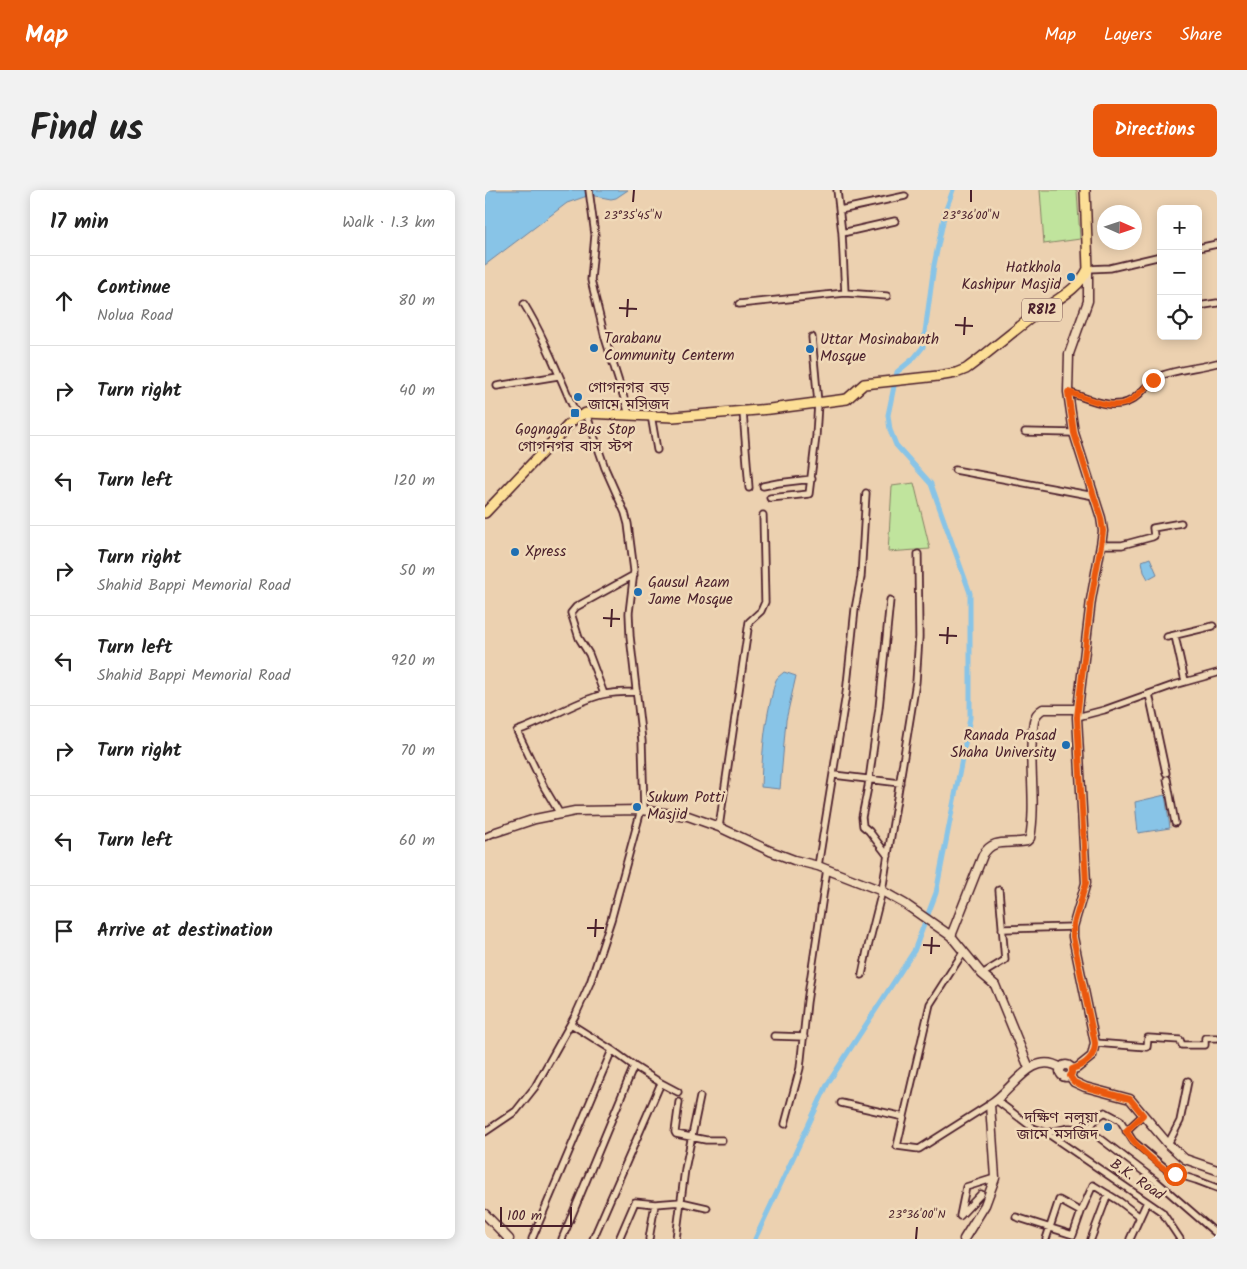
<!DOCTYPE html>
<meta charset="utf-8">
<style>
:root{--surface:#fff;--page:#f2f2f2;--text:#222;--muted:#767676;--line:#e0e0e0;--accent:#ea580c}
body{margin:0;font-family:Kalam,"Noto Sans Bengali",sans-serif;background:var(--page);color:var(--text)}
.controls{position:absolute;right:15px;top:15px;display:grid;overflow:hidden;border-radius:8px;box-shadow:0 2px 12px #0003}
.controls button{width:45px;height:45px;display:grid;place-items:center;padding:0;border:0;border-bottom:1px solid var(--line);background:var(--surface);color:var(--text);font:25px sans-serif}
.compass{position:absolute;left:612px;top:15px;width:45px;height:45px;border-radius:50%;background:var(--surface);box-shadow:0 2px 12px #0003;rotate:93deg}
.scale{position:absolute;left:15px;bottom:12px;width:72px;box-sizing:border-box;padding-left:5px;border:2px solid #4a1f2b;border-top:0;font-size:14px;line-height:18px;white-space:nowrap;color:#4a1f2b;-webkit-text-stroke:4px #f0d9b8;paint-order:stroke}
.stop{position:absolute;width:15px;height:15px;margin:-11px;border:4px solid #ea580c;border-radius:50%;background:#fff}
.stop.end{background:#ea580c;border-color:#fff;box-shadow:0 1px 5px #0008}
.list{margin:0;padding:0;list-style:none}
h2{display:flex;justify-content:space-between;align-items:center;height:65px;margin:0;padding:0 20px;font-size:21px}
h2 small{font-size:16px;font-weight:400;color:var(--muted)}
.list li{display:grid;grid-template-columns:32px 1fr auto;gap:15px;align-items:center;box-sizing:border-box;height:90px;padding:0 20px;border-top:1px solid var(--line)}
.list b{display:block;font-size:19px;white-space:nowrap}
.list p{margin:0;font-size:16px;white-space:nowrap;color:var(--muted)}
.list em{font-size:16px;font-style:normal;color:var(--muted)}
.icon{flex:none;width:28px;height:28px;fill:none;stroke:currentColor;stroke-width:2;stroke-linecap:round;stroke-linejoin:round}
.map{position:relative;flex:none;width:732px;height:1049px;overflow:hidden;border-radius:8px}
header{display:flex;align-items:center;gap:30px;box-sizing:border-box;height:70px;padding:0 25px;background:var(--accent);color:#fff}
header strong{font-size:24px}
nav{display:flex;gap:28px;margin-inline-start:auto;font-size:18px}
.intro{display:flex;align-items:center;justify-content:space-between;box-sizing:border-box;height:120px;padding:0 30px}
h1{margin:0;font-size:35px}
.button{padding:12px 22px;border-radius:8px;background:var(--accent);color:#fff;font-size:18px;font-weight:700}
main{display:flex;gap:30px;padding:0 30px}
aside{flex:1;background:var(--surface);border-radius:8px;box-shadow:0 2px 12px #0003}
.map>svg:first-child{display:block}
</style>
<header>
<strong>Map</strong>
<nav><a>Map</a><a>Layers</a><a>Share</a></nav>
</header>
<div class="intro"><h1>Find us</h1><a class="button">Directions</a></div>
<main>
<aside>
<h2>17 min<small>Walk · 1.3 km</small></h2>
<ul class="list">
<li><svg class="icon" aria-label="ahead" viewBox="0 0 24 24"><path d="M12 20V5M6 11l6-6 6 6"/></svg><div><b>Continue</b><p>Nolua Road</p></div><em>80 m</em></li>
<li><svg class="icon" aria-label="right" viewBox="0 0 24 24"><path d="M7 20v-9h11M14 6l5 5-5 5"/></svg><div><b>Turn right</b></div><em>40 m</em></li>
<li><svg class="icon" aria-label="left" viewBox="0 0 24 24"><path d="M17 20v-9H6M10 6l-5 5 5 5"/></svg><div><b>Turn left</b></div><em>120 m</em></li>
<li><svg class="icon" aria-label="right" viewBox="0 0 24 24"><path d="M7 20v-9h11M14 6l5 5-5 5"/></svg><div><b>Turn right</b><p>Shahid Bappi Memorial Road</p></div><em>50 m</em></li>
<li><svg class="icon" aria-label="left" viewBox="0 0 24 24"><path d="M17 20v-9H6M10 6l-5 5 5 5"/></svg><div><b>Turn left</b><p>Shahid Bappi Memorial Road</p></div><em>920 m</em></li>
<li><svg class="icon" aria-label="right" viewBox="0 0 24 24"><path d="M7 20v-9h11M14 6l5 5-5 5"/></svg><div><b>Turn right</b></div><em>70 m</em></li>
<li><svg class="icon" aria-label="left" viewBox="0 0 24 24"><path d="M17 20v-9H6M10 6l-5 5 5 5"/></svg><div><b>Turn left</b></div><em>60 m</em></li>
<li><svg class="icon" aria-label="arrive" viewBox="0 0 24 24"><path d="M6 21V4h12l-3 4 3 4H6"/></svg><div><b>Arrive at destination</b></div></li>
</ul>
</aside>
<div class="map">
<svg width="732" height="1049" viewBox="0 0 732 1049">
<rect width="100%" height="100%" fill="#ecd1b0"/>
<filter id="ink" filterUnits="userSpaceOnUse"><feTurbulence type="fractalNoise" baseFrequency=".02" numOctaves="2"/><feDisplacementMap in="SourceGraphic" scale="10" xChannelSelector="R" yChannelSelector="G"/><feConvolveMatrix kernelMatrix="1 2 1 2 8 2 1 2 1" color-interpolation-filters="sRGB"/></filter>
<g filter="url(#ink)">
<path fill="#c0e49d" stroke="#858264" d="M 555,0 L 592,0 L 595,49 L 559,54 Z
M 429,293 L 445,359 L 403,362 L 407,296 Z"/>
<path fill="#88c4e7" stroke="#6f829c" d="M 0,0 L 143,0 L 131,8 L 126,9 L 105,5 L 82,13 L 0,75 Z
M 665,368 L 672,384 L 663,389 L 659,382 L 657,371 Z
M 299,482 L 311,486 L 301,530 L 295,599 L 276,597 C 277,567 279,538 286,509 C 288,503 288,496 291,490 C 292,487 296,485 299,482 Z
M 680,605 L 685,638 L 653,643 L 650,612 Z"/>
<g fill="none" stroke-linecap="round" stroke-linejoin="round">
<path stroke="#88c4e7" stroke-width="5" d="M 270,1049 L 343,893 L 429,761 L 451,703 L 485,528 L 485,403 L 446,294 L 411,255 L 405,240 L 403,225 L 412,182 L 429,168 L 438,157 L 449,75 L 460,22 L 468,0"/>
<defs>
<path id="street" d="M 104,0 L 110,45 L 106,90 L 120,148 L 144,224
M 352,0 L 357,43 L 360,103 L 402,106
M 355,20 L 420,6
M 357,43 L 410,31
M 713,58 L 732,54
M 603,79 L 625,78 L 676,66
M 39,114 C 61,150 75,189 92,226
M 254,114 L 360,103
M 713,116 L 732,113
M 12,196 L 73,186
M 583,202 C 604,209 633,224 652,206 C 660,199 665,191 675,186 C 693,179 714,178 732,173
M 258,222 L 264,298
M 101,223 L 120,278 L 140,323 L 143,334 L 149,381 L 144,423 L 145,446 L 157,551 L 159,621
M 166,225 L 172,260
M 540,242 L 589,243
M 470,280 L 609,306
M 278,296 L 293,293 L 327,289
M 285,308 L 324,304 L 331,246 L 333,213 L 327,147
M 616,355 L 637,355 L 667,347 L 669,346 L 668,338 L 696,333
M 690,446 L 700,491
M 682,447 L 728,436
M 119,504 L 104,464 L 94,448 L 86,423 L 91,417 L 149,385
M 664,504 L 681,583
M 592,527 L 619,520 L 689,495 L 732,483
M 349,585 L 415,593
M 682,589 L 690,633
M 75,624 L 59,597 L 32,541 C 61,531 87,513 116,505 C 127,502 141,502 152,502
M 234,637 L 264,432 L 276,421 L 280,412 L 278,325
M 0,647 L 11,642
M 403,666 L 384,641 L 378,636 L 377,627 L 383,597 L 394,518 L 405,410
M 333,676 L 361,504 L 370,419 L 376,387 L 381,303
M 517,739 L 588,737
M 479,761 L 445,814 L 412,956 L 434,959 L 505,914
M 497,784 L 520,770 L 514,700
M 377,785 L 382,761 L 397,701 L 431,492 L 434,447 L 433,364
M 289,846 L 319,847
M 610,853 L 662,857 L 663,848 L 695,850 L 697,855 L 720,855 L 720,848 L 732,848
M 149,876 L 176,893
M 511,910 L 548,938 L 562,943 L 677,1022 L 695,1049
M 194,912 L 190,942 L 191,944 L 221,950 L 237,950
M 356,913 L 419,927
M 300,934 L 315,878 L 322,812 L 342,679
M 603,939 L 671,991 L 732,1044
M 641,941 L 658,925
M 0,942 L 31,921 L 50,897 L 91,824 L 105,793 L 126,730 L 156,620
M 562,943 L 584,938 L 603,939 L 612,928 L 620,922 L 635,930 L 648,951 L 685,982 L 711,990 L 732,998
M 683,954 L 695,931 L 703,891
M 496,1004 L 475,1026 L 481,997 L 510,988
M 531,1027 L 588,1045 L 596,1022
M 47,1049 L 127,860 L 86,834
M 77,1049 L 149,876 L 127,860
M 108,1049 L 176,893 L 193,902
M 134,1049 L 150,1012 L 170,1014 L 196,1012 L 222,1018
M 164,1049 L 170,1014
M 191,1049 L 200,979 L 215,907
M 561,1049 L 574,1010 L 596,1022 L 608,995 L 634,1011 L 655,1027
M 606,1049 L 623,1004
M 645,1049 L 662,1012"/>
<path id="secondary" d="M 11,642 L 50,629 L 90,621 L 156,620 L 203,626 L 234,637 L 285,661 L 309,670 L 333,676 L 397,701 L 420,714 L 466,746 L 497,784 L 510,795 L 544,878
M 466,746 L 498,665 C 509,647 523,655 542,651 L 545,648 C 552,610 542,569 549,531 C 550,525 553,522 558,519 L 592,519
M575 881a6 6 0 1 1 12 0a6 6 0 1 1-12 0Z
M 587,879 L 592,878 L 607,866 L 610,853 L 588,747 L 588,737 L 601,693 L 592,527 L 606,410 L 616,355 L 618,341 L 616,328 L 589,243 L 583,202 L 584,164 L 603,111 L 603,79
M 585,886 L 589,892 L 600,897 L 645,909 L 683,954 L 700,969 L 732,980
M 0,1024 L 24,1049
M 479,1049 L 500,1015 L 510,988 L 505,914 C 527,902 546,859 576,878"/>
<path id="primary" d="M 0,323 L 90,228 L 101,223 L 188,227 L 285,219 L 362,209 L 379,194 L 453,186 L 471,183 L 481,179 C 506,161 529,140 554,122 C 572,109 593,100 603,79 L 600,0"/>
</defs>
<use href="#street" stroke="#4a1f2b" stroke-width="9"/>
<use href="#secondary" stroke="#4a1f2b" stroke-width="11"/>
<use href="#primary" stroke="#4a1f2b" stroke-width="12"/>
<use href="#street" stroke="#f0d9b8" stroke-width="5.5"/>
<use href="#secondary" stroke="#f0d9b8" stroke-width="8"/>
<use href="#primary" stroke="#fcde96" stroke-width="9"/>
</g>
</g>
<g fill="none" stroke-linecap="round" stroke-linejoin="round" filter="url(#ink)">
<path stroke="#ea580c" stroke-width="6" d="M 668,190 C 660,197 654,206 645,211 C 627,222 600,207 583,202 L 589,243 L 616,328 L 618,341 L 616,355 L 606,410 L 592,527 L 601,693 L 588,737 L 588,747 L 610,853 C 610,867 600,875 587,879 L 587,883 L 585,886 L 589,892 L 600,897 L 645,909 L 658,925 L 641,941 C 649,954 675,979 690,984"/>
</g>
<path fill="none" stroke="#4a1f2b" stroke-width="2" d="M 148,12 L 149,0M 486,12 L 486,0M 134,118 L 152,119M 142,127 L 143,109M 470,135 L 488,136M 479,145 L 480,127M 118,428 L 135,429M 126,437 L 127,419M 454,445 L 472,446M 462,454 L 463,437M 102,738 L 119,738M 110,747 L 111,729M 438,755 L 455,756M 446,764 L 447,747M 431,1049 L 432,1037"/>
<g fill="#1f6fb2" stroke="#f0d9b8" stroke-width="2">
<circle cx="586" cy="87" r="5"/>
<circle cx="109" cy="158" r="5"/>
<circle cx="325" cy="159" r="5"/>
<circle cx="93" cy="207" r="5"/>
<rect x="85" y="218" width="10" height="10" rx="2.5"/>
<circle cx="30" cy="362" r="5"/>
<circle cx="153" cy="402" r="5"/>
<circle cx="581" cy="555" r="5"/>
<circle cx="152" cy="617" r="5"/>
<circle cx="623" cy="937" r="5"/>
</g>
<g text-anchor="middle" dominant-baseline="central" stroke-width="5" stroke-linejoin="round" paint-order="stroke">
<rect fill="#f0d9b8" stroke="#7c5755" stroke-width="1" x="537" y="108.5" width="40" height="23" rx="4"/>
<g font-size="14" font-weight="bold" fill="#4a1f2b">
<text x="557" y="120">R812</text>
</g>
<g font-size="15" fill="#4a1f2b" stroke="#f0d9b8" text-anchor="start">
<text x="576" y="78" text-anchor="end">Hatkhola<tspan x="576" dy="17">Kashipur Masjid</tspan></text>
<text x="119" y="149">Tarabanu<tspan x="119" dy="17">Community Centerm</tspan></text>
<text x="335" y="150">Uttar Mosinabanth<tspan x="335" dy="17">Mosque</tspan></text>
<text x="103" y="198">গোগনগর বড়<tspan x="103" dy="17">জামে মসিজদ</tspan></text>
<text x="90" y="240" text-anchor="middle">Gognagar Bus Stop<tspan x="90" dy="17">গোগনগর বাস স্টপ</tspan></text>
<text x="40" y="362">Xpress</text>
<text x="163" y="393">Gausul Azam<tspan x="163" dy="17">Jame Mosque</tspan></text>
<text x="571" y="546" text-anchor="end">Ranada Prasad<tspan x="571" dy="17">Shaha University</tspan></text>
<text x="162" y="608">Sukum Potti<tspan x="162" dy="17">Masjid</tspan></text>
<text x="613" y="928" text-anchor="end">দক্ষিণ নলুয়া<tspan x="613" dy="17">জামে মসজিদ</tspan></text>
</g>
<g font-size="15" fill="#4a1f2b" stroke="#f0d9b8">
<text transform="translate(652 990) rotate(34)">B.K. Road</text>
</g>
</g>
<g font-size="12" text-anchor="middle" fill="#4a1f2b" stroke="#f0d9b8" stroke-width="5" stroke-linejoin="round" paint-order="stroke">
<text x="148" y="29">23°35'45"N</text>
<text x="486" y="29">23°36'00"N</text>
<text x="432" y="1028">23°36'00"N</text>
</g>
</svg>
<div class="controls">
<button>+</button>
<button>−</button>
<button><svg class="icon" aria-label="locate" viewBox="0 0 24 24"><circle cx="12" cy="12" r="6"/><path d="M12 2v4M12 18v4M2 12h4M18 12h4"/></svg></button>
</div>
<svg class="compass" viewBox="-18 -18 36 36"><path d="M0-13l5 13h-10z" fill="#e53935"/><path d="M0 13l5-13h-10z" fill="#767676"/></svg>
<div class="scale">100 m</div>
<div class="stop" style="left:690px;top:984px"></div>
<div class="stop end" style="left:668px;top:190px"></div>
</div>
</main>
